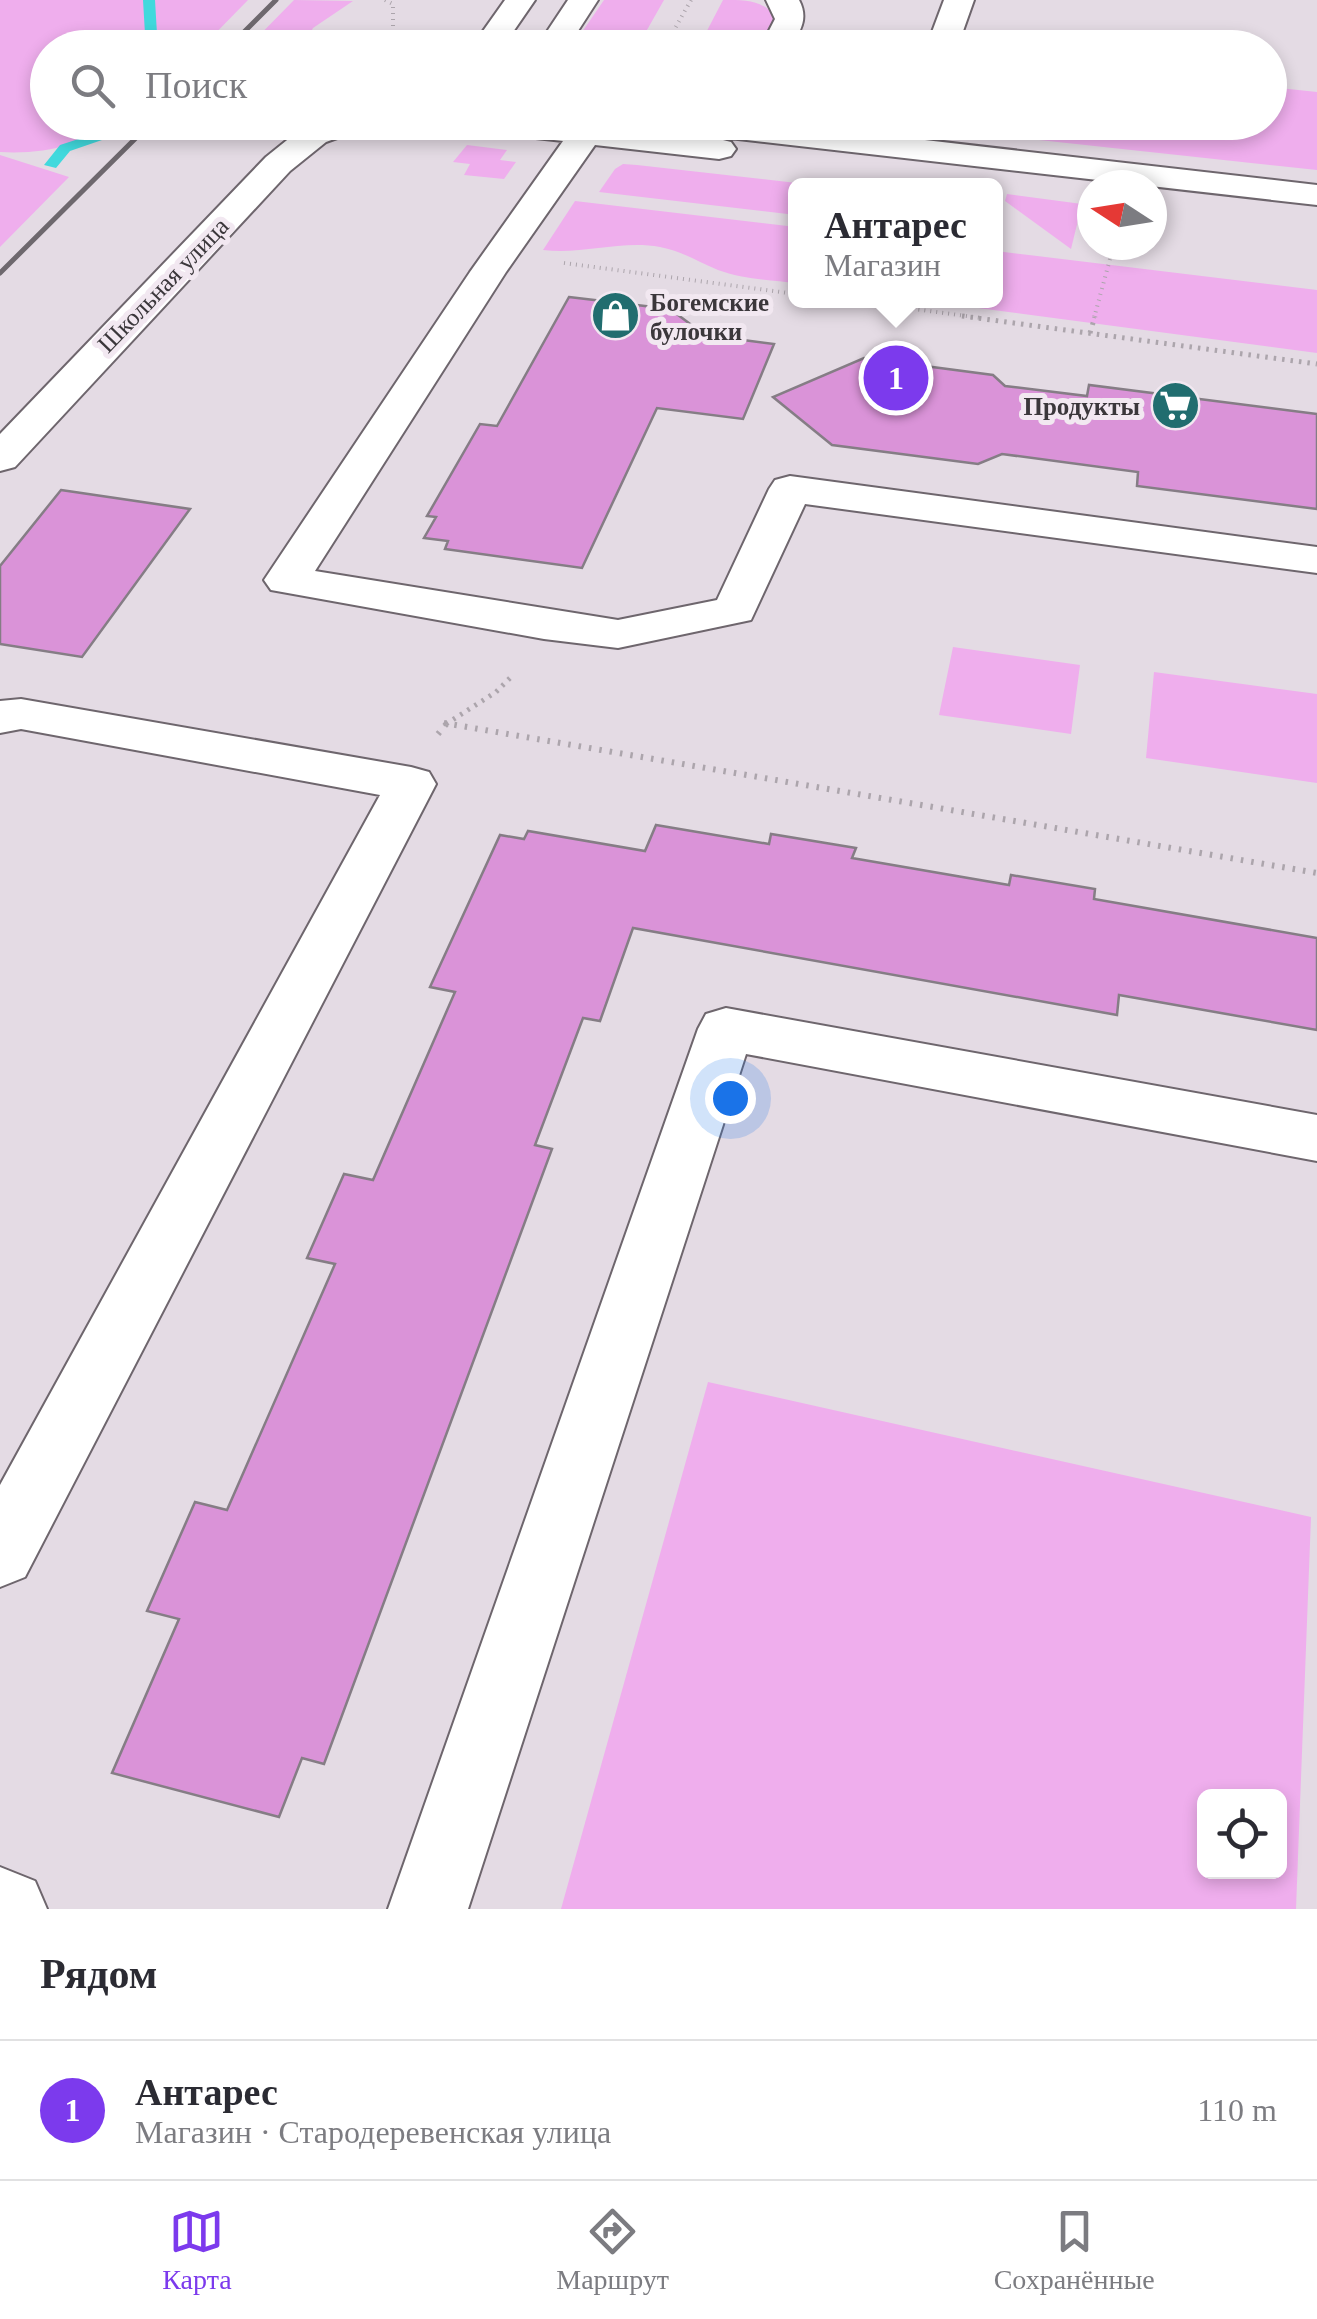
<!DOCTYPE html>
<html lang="ru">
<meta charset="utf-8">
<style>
:root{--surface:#fff;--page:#f7f7f7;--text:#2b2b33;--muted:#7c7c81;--line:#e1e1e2;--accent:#7c3aed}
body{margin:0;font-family:"Times New Roman",serif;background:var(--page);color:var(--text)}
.controls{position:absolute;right:30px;bottom:30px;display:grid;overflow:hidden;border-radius:15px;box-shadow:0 5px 15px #0003}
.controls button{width:90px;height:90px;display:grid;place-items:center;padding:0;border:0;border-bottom:2px solid var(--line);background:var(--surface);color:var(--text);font:50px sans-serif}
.compass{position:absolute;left:1077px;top:170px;width:90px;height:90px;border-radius:50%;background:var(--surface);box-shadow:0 5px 15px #0003;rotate:282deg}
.you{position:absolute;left:730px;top:1098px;width:35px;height:35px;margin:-25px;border:8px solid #fff;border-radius:50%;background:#1a73e8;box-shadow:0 0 0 15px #1a73e833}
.badge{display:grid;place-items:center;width:65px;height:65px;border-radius:50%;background:var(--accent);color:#fff;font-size:32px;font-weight:700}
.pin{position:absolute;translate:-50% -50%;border:5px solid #fff;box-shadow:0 2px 10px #0006}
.popup{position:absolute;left:788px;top:178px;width:215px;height:130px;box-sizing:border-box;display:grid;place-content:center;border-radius:15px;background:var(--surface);filter:drop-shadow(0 2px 8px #0005);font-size:32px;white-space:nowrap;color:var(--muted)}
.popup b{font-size:38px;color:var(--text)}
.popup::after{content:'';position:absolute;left:50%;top:100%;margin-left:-20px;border:20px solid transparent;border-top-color:var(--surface)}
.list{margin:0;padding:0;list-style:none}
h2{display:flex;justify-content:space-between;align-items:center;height:130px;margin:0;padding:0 40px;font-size:42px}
h2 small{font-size:32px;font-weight:400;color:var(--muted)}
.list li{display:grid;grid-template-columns:65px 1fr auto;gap:30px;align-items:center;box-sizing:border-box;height:140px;padding:0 40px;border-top:2px solid var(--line)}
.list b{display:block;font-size:38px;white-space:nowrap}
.list p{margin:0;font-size:32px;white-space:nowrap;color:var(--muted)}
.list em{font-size:32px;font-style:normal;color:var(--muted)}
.icon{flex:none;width:55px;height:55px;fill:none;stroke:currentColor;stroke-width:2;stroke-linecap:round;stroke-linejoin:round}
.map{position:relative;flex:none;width:1317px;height:1909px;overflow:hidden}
.search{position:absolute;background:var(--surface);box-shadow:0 5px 15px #0003;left:30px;right:30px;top:30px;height:110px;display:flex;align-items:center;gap:25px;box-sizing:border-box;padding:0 35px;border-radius:55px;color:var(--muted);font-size:38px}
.sheet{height:270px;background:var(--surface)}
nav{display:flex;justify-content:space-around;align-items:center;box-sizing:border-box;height:140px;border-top:2px solid var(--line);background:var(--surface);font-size:28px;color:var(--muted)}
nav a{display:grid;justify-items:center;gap:5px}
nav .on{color:var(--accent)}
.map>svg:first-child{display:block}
</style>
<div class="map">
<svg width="1317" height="1909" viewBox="0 0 1317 1909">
<rect width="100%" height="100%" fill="#e4dbe4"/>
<path fill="#efaeed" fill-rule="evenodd" d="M 0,0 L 248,0 L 202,47 L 48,48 L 48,122 L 126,123 C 86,143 45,155 0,152 Z
M 294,0 L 353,1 L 313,28 L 304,47 L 248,47 Z
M 604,0 L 664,0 L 639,44 L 578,38 Z
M 723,0 C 747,0 762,0 776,17 L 761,47 L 698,48 Z
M 1270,87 L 1317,92 L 1317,170 L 947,130 L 949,122 L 1270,122 Z
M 467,145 L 507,150 L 500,160 L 516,162 L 504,179 L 464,175 L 470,164 L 453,162 Z
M 0,155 L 69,177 L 0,247 Z
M 623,164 L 637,165 L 814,185 L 796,185 L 796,215 L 599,192 L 615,169 Z
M 1007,194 L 1082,204 L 1071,249 L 1005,201 Z
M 575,201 L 796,227 L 796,283 C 771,280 742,279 718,270 C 698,262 682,251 660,247 C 620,240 582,255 543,250 Z
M 996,251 L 1317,290 L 1317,353 L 925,301 L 996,300 Z
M 953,647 L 1080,665 L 1071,734 L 939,715 Z
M 1154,672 L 1317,694 L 1317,783 L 1146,758 Z
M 708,1382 L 1311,1517 L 1296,1909 L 561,1909 ZM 1204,1796 L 1280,1796 L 1280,1872 L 1204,1872 Z"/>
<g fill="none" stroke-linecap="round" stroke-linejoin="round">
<path fill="#41d9dd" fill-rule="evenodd" d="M 143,0 L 155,0 L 157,34 L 149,48 L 137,47 L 145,34 Z
M 97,133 L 104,137 L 102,140 L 70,151 L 56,168 L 44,165 L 60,145 Z"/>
</g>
<path fill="#da93d8" stroke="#857d85" stroke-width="2.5" d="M 569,297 L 670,309 L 705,335 L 774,344 L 743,419 L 657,408 L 582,568 L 445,549 L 448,541 L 424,538 L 436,517 L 427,516 L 480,424 L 497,426 Z
M 864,358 L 993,375 L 1005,386 L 1087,396 L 1089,385 L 1317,414 L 1317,509 L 1137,486 L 1138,472 L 1002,454 L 978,464 L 832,445 L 773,397 Z
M 61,490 L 190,509 L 82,657 L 0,644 L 0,566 Z
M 656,825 L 769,844 L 771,834 L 856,848 L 852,858 L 1009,885 L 1011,875 L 1095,889 L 1094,899 L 1317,938 L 1317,1030 L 1119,995 L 1117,1015 L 633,928 L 600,1021 L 583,1018 L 535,1145 L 552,1149 L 324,1764 L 302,1758 L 279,1817 L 112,1773 L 179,1619 L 147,1611 L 195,1502 L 227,1510 L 335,1264 L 307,1258 L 344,1174 L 373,1180 L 455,992 L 430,987 L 500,835 L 524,839 L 528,831 L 645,851 Z"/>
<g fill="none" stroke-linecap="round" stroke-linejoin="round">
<defs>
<path id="minor" d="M 505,0 L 535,0 L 502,48 L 471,48 Z
M 568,0 L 598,0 L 567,48 L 536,48 Z
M 766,0 L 799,0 C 809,19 800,30 791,48 L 760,48 L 775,19 Z
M 944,0 L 974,0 L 957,48 L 926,48 Z
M 317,122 L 366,122 L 362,129 L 326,142 L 290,171 L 15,467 L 0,471 L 0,434 L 266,157 L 302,128 Z
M 463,122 L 610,122 L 607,126 L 719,139 L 731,142 L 736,149 L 731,156 L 719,159 L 595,145 L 506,272 L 315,571 L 618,620 L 717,600 L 769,489 L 775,480 L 790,476 L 1317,547 L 1317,573 L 805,504 L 751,620 L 618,648 L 544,639 L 271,590 L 264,580 L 470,272 L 563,141 L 479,132 L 467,129 Z
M 661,122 L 769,122 L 1317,185 L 1317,205 L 677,132 L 665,129 Z
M 21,699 L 411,767 L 429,772 L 436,784 L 25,1577 L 0,1587 L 0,1485 L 380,795 L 21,729 L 0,733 L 0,701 Z
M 726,1008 L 1317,1115 L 1317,1161 L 746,1054 L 468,1909 L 388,1909 L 698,1029 L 706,1014 Z
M 0,1867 L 35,1881 L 47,1909 L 0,1909 Z"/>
</defs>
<use href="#minor" stroke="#6e666d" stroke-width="4"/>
<path stroke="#aca5ac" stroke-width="4" stroke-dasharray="1 5" stroke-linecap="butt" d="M 385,0 L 393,4 L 393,48
M 664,48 L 691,0
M 564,263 L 796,294
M 847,300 L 981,318
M 1094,318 L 1110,259"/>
<path stroke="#aca5ac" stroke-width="5" stroke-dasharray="2.5 6" stroke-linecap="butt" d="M 962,316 L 1317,364
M 1090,333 L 1095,316
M 444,723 L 451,724
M 446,724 L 496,692 L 513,675"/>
<path stroke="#aca5ac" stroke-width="6" stroke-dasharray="2.5 8" stroke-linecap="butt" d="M 444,723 L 1317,873
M 438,734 L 448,722"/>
<use href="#minor" fill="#fff" fill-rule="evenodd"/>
<path stroke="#6e686e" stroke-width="5" d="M 228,48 L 276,0
M 0,273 L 152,122"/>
</g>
<defs>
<symbol id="shop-disc" viewBox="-11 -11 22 22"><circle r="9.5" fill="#216d6f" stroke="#f2e8f1"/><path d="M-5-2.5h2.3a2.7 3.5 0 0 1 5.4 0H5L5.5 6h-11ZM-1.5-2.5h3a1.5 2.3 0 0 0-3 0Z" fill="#fff"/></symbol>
<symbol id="supermarket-disc" viewBox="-11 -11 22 22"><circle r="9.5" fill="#216d6f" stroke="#f2e8f1"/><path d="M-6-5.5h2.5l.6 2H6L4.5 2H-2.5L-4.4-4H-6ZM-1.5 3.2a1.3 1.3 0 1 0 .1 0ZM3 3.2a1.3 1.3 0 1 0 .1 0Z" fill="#fff"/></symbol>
</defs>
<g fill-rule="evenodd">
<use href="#shop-disc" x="588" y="288" width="55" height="55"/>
<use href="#supermarket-disc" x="1148" y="378" width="55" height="55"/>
</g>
<g text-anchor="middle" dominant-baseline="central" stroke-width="10" stroke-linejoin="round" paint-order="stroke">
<g font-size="25" fill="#3b373b" stroke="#f2e8f1">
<text transform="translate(163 285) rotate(-46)">Школьная улица</text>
</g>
<g font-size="25" font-weight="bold" fill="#3b373b" stroke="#f2e8f1" text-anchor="start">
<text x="650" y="302">Богемские<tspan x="650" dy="29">булочки</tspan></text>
<text x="1140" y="406" text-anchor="end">Продукты</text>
</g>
</g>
</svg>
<div class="controls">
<button><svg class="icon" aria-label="locate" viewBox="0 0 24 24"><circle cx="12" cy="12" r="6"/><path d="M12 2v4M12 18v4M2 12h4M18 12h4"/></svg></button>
</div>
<svg class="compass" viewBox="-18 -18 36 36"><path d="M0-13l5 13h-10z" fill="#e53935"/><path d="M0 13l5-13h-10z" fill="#7c7c81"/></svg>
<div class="you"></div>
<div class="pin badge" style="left:896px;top:378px">1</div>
<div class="popup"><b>Антарес</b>Магазин</div>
<div class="search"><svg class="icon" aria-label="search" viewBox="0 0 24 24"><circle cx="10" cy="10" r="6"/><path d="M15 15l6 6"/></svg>Поиск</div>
</div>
<section class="sheet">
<h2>Рядом<small></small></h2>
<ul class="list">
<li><span class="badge">1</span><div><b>Антарес</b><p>Магазин · Стародеревенская улица</p></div><em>110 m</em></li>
</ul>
</section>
<nav>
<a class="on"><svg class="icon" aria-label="map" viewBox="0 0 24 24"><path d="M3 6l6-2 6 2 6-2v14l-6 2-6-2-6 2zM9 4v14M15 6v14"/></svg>Карта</a>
<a><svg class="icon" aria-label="directions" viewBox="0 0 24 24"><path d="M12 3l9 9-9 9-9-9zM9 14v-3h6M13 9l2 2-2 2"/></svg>Маршрут</a>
<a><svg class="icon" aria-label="saved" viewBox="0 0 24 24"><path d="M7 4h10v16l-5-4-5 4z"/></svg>Сохранённые</a>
</nav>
